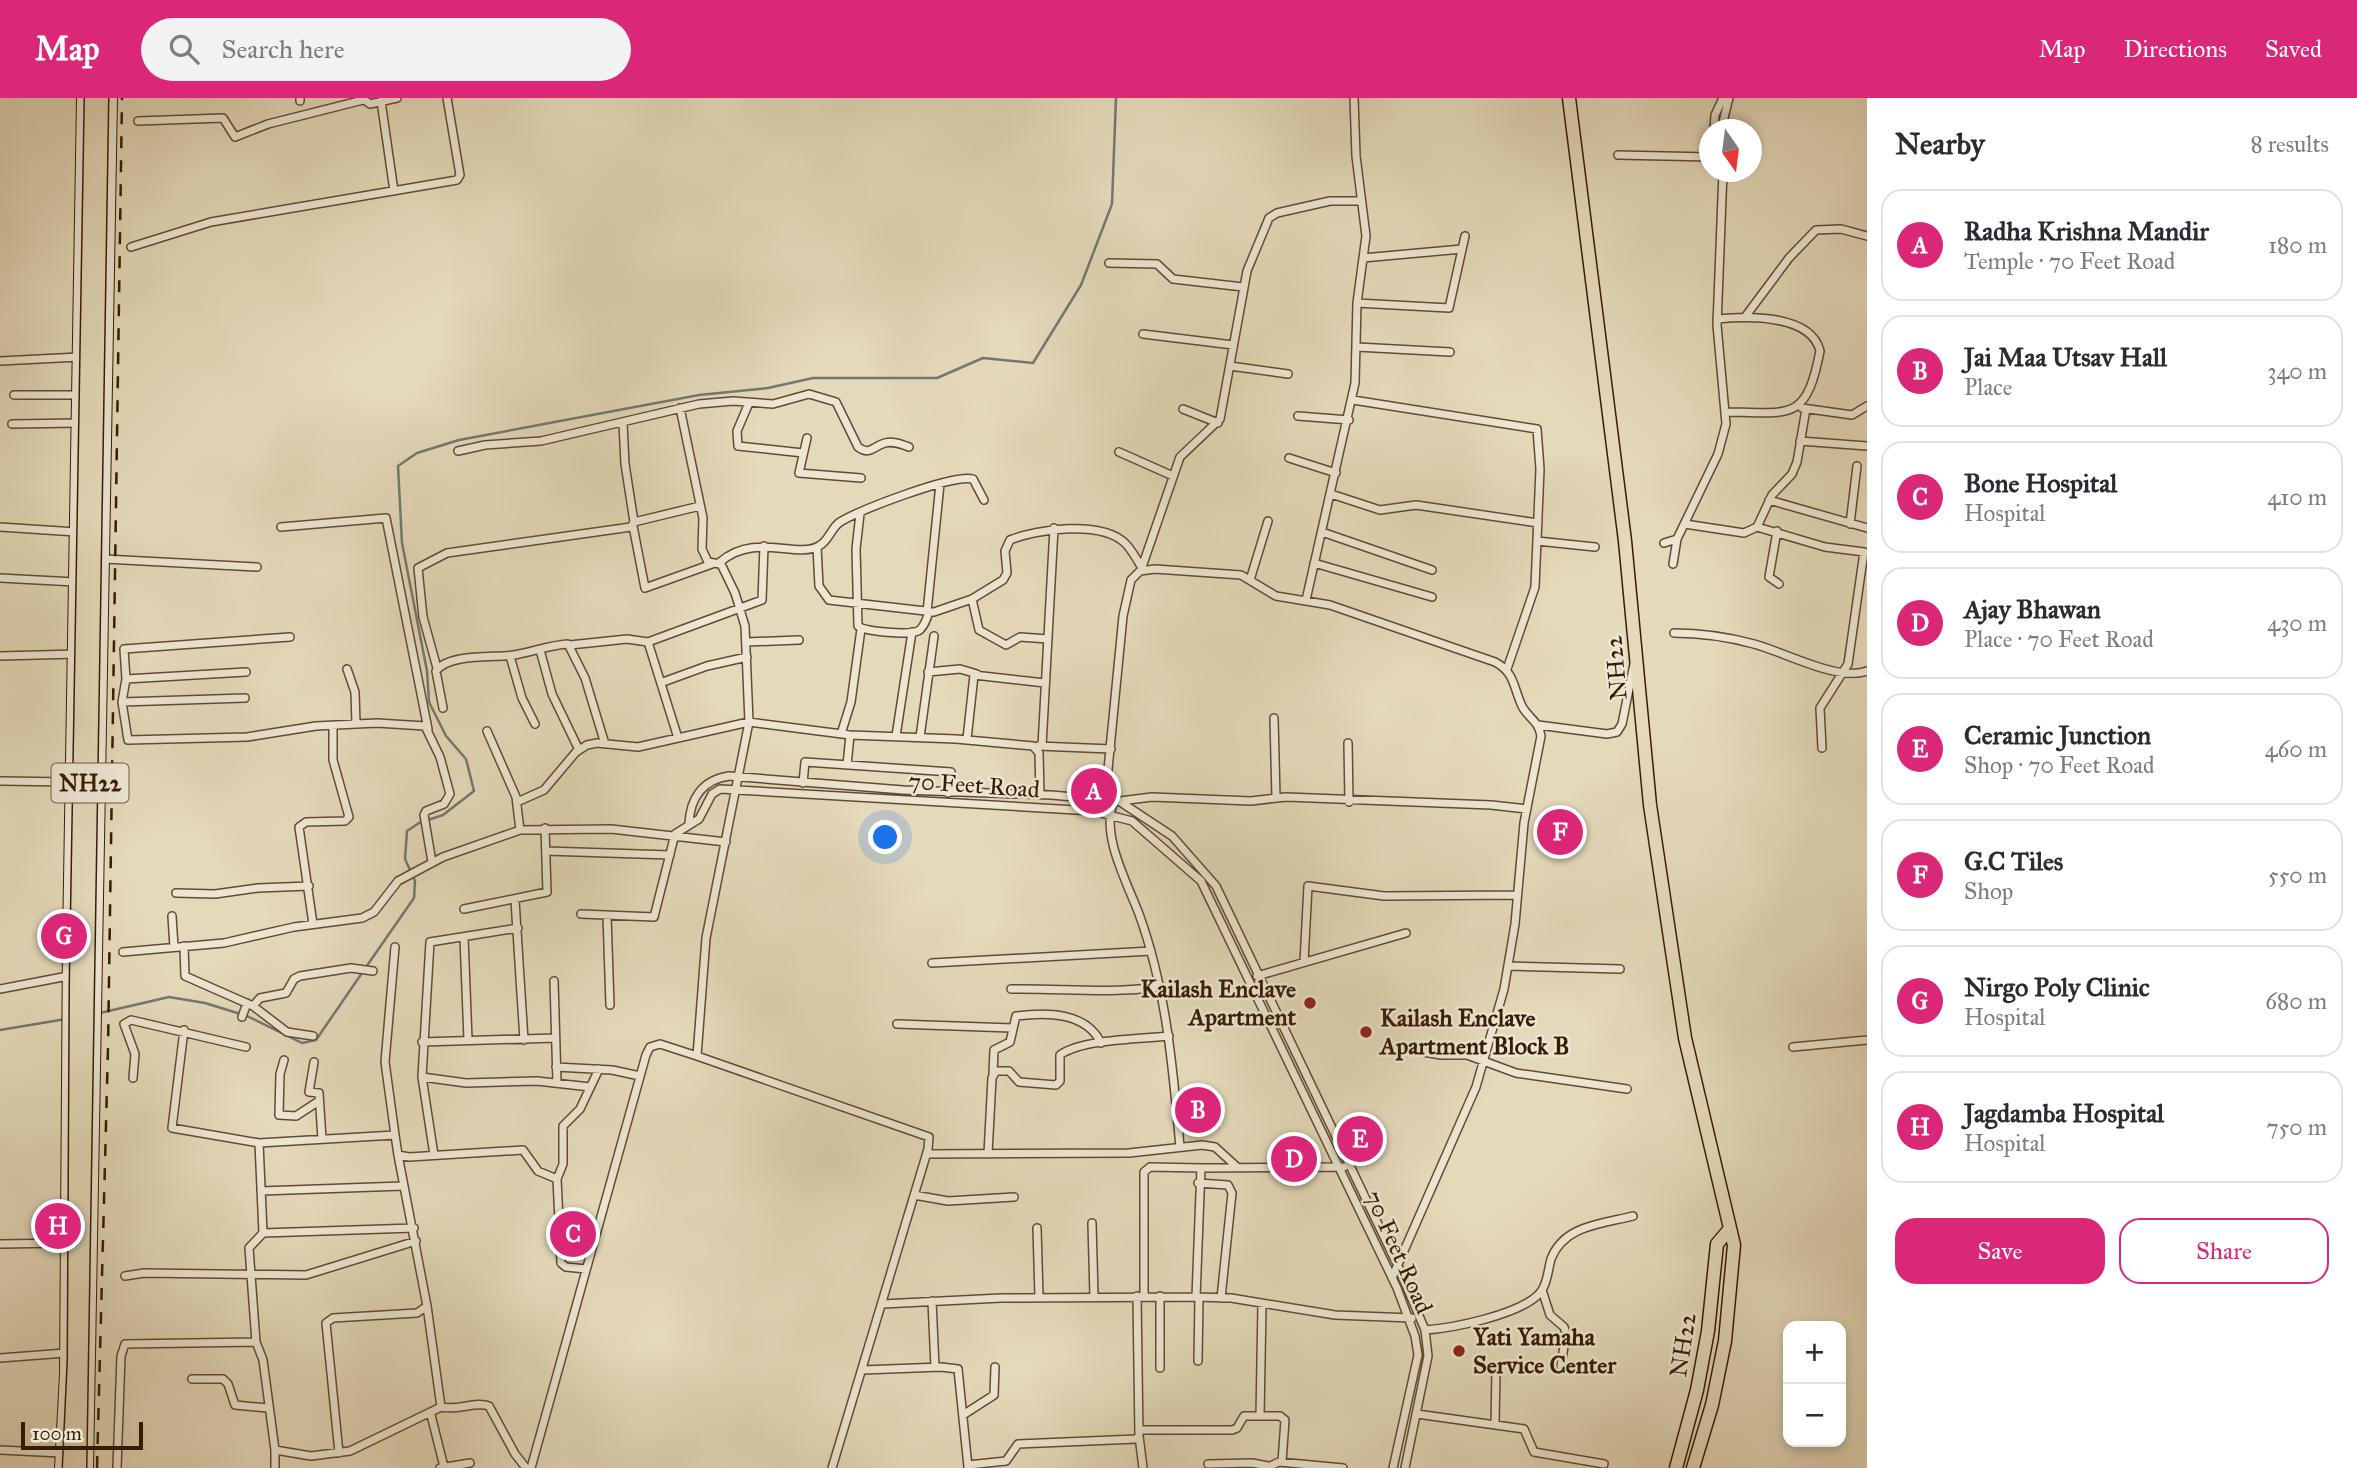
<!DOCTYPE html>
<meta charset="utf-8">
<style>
:root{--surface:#fff;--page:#f2f2f3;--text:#2b2b33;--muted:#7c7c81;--line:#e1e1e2;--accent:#db2777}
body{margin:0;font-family:"IM FELL Great Primer",serif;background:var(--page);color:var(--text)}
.controls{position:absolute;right:21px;bottom:21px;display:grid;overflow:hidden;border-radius:14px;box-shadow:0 4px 10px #0003}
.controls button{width:63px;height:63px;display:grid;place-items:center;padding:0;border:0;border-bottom:2px solid var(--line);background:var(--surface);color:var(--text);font:35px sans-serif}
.compass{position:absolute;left:1699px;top:21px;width:63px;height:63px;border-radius:50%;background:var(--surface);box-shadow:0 4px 10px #0003;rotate:166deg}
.scale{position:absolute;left:21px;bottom:18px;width:122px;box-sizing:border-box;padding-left:7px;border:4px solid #371c04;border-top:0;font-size:19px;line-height:24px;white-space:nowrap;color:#371c04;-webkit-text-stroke:5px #ede6d2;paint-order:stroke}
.you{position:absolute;left:886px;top:740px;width:24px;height:24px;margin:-18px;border:5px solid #fff;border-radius:50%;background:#1a73e8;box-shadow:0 0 0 10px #1a73e833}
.badge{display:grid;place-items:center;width:46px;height:46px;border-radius:50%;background:var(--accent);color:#fff;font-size:23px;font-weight:700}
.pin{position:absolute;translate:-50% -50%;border:4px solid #fff;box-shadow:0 2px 7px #0006}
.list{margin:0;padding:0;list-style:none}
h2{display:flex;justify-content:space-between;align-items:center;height:91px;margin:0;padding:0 28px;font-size:30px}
h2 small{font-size:23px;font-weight:400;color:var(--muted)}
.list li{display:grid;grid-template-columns:46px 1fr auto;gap:21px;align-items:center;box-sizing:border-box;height:112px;margin:0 14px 14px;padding:0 14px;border:2px solid var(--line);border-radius:21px}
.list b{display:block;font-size:26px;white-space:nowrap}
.list p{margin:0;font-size:23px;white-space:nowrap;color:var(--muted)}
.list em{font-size:23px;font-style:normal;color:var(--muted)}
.actions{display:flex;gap:14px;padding:21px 28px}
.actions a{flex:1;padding:16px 0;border:2px solid var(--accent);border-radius:21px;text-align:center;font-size:24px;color:var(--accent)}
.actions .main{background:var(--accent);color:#fff}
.icon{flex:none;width:38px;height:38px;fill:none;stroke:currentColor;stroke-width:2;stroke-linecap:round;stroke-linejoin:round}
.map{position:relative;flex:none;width:1867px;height:1370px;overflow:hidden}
header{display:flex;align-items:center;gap:42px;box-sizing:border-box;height:98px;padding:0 35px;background:var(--accent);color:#fff}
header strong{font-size:33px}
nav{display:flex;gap:38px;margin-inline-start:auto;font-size:24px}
.search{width:490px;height:63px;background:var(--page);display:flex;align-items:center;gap:18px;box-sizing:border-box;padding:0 24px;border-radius:38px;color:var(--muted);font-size:26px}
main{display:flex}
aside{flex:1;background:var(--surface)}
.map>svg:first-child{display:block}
</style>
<header>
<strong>Map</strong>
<div class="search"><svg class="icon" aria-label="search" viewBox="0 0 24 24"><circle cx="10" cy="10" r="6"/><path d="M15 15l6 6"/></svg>Search here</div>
<nav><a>Map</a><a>Directions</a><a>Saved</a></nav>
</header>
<main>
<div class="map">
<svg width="1867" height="1370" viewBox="0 0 1867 1370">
<rect width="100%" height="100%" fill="#e4d9ba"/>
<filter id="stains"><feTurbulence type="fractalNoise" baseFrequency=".00286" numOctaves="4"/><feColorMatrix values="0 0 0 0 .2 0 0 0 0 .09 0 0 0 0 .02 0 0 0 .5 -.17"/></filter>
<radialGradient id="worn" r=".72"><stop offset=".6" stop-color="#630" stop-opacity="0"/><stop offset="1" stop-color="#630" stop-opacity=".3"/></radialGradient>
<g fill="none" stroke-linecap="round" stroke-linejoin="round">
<path stroke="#727972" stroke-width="2.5" d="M 366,869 L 414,800 L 415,783 L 405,761 L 407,733 L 419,725 L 443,717 L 474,693 L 466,661 L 446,638 L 429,604 L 427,573 L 402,445 L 398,368 L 417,355 L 459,342 L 699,297 L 768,290 L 813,280 L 937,280 L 983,260 L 1033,265 L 1081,187 L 1112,106 L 1116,0
M 100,915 L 169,899 L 205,905 L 247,918 L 302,945 L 316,942 L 362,875
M 0,932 L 66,921"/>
<defs>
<path id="street" d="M 300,0 L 300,3
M 362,0 L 370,6 L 397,0
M 381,3 L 394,93
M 138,23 L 223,20 L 235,39 L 268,26 L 363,2
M 1714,32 L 1715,17 L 1723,0
M 1721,32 L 1729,0
M 1618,57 L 1710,59
M 131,149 L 211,124 L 457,82 L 460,77 L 447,0
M 1363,160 L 1462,151
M 1109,165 L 1157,166 L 1173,181 L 1243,189
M 1357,205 L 1449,210 L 1465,138
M 1745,219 L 1789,160 L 1816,132 L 1841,131 L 1867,138
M 1717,221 C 1747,218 1811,216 1820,253 C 1806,326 1789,314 1726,314
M 1143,236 L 1233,247
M 1357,249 L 1450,254
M 0,263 L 79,259
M 1230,268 L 1288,276
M 14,297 L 82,297
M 1353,302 L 1537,331 L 1540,371 L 1535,489 L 1507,571
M 749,305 L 737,333 L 738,348 L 803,355
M 680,310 L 703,420 L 702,451 L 708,464 L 720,466
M 1802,310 L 1852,317 L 1867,308
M 1183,311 L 1218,325
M 1298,318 L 1349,322
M 12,326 L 78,325
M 807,340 L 799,375 L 861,380
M 1800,343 L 1867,348
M 458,353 L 485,347 L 541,343 L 699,306 L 733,303 L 773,306 L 809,296 L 836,304 L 858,349 C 870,358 873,348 885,345 C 893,343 901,346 909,349
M 1119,354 L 1173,378
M 1289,360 L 1336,375
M 1331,396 L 1380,412 L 1416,407 L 1538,425
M 1769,402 L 1867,430
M 860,416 L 856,451 L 858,528 C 866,534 909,537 918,533 C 924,530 927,520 929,514
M 634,424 L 700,408
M 1685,426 L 1744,435 L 1757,429 L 1772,397 L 1792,376 L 1797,364 L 1806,311
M 1850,426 L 1857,368
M 633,428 L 645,490 L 712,466
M 0,429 L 76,434
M 281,429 L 386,420 L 428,631
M 1757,429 L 1825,449 L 1864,454 L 1848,566 L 1820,610 L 1822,650
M 1777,433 L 1769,479 L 1779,486
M 1322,434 L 1432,472
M 1537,443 L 1595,449
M 1664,445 L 1677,441 L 1718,356 L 1726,326 L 1717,227 L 1723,74
M 817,449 L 819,488 L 829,502 L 934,514 L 972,501 L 1003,482 L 1007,475 L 1005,453 L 1010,442 C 1037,431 1101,422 1125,445 C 1132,452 1138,463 1143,472
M 105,461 L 257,469
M 1314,465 L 1432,499
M 1673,466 L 1677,441
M 1142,469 L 1180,359 L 1220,321 L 1247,173 L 1269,120 L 1277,115 L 1330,103 L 1361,103
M 0,480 L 75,484
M 1250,482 L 1268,423
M 972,501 L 979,532 L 1006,547 L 1020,539 L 1048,541
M 1306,502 L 1355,285 L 1357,205 L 1366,138 L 1356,58 L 1354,0
M 927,514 L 940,386
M 1674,535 C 1701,535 1728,539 1754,546 C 1784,554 1839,584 1867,573
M 648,544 L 762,502 L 764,448
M 746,544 L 799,542
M 570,547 L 627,541 L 648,544 L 678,640
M 540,552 L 552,596 L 579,652
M 0,558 L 77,556
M 510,558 L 522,600 L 535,626
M 437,570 L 423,519 L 418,470 L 447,455 L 631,429 L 634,424 L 625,366 L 623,325
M 347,571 L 355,594 L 356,626
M 246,574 L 126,581 L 122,604 L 128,642 L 247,639 L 316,628 L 377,625 L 425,628 L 440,659 L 450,696 L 444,706 L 426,713 L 424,717 L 432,764
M 928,574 L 960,571 L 977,576
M 126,581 L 124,551 L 290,539
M 663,584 L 707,568 L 747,559
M 122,604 L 245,600
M 443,610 L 436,573 C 449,555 495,560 514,557 C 532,554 550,547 568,546 L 585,580 L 605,646
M 1274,620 L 1276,700
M 1538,627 L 1607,636 L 1617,634 L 1622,626 L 1634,566
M 487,633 L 516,699 L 520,732
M 841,636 L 851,604 L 861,531
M 896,638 L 912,534
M 920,639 L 934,538
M 967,641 L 974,577 L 1045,585
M 1348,645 L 1349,704
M 1038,648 L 1111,651
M 1042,648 L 1054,430
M 847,667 L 850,637
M 0,683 L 71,684
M 803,685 L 805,664 L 951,674 L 948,695
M 1105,702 L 1123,518 L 1131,482 L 1140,473 L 1155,471 L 1241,477 L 1276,498 L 1330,507 L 1495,564 C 1516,575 1513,591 1523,610 C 1530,621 1539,624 1541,638 L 1524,725 L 1515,826 L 1504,891 L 1476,989 L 1392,1180
M 1114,703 C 1100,736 1127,784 1139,816 C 1166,890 1173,970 1180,1049
M 1120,703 L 1152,699 L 1251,703 L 1286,699 L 1491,707 L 1527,711
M 517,704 L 544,692 L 576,654 L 587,647 L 597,645 L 638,649 L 749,624 L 850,637 L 956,641 L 1033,648 L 1039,655 L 1040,696
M 689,726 C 690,701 702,682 729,678 L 903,692 L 1051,697 L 1119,703 L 1172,738 L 1216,788 L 1399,1170 L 1425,1232 L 1428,1258 L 1405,1370
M 546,753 L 670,757
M 176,795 L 215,796 L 258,790 L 309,788
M 515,802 L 524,942
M 464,811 L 547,794 L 545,730
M 581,816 L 654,819 L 675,736 L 699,721 L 712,696 L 720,691 L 1093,713 L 1132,723 L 1201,783 L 1397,1190 L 1415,1238 L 1418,1257 L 1393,1370
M 172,818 L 174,849
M 607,818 L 610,907
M 313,826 L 299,729 L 306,724 L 345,723 L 349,719 L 333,662 L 333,628
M 464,839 L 468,942
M 184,848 L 185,878 L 253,908 L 287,934 L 313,938
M 395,849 L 385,964 L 395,1037
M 123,854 L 224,845 L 294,829 L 362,820 L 374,814 L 398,783 L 443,759 L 520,732 L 611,731 L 726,744
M 1304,864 L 1308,788 L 1384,798 L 1517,797
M 932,865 L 1151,853
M 1509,868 L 1620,871
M 1257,878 L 1406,835
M 554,883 L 557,984
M 0,891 L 68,878
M 1011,891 C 1060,890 1110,896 1158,889
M 253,908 L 260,900 L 286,895 L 294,881 L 300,878 L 351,870 L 373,873
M 242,919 L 247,905
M 897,926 L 1012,930
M 184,932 L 172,1030 L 259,1045
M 422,944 L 555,940
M 1793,949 L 1867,942
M 1411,952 L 1441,957 L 1467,957 L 1516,975 L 1627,991
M 697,958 L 929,1039 L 928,1051 L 832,1370
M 284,962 L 280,976 L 279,1017 L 296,1018 L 319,1003
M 314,964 L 309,994 L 319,995 L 322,1041
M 556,969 L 612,972 L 640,978
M 993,976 L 994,952 L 1010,944 L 1016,918 C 1047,914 1086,914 1101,945
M 422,979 L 466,985 L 537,983 L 590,989
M 133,980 L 135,956 L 124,926 L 131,922 L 246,949
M 927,1056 L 1129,1055 L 1202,1047 L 1215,1049 L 1237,1069
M 988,1056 L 992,980 L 996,973 L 1009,973 L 1019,984 L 1056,987 L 1060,983 L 1060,957 C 1082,941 1141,941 1169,938
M 434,1057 L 422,979 L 430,844 L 518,830
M 557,1081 L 563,1066 L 563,1028 L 580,1011 L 599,971
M 1198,1085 L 1228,1087 L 1232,1095 L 1221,1200
M 261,1093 L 403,1088
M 914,1097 L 948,1103 L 1014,1099
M 1092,1125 L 1094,1198
M 1037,1130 L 1039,1199
M 263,1135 L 414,1130
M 0,1146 L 66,1145
M 125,1178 L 144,1175 L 306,1177 L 416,1143
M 1542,1192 L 1550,1217 L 1564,1229 L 1566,1235 L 1561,1268
M 1144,1198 L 1144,1074 L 1150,1069 L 1201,1070
M 1160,1198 L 1160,1270
M 1196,1199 L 1201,1070 L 1344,1069
M 932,1203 L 935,1269
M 883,1206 L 1001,1200 L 1196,1199 L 1231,1200 L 1335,1217 L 1412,1220
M 1425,1232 C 1454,1230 1517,1217 1538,1197 C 1547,1189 1548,1172 1551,1161 C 1564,1127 1602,1126 1633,1118
M 0,1260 L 65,1255
M 1198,1263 L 1199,1199
M 862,1272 L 941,1269 L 958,1271 L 968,1369
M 192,1281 L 223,1281 L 228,1286 L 235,1307 L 268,1310
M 441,1309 C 458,1313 475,1303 489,1308 L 515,1356 L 526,1370
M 1417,1316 L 1524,1331 L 1534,1354 L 1604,1366
M 431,1317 L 444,1369
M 963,1317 L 994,1297 L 995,1269
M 1260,1318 L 1262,1207
M 1495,1327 L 1496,1270
M 1140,1332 L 1232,1332 L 1237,1330 L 1244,1318 L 1280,1318 L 1285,1322 L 1282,1364
M 1139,1338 L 1143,1370
M 0,1352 L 61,1355
M 275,1352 L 263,1262 L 256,1244 L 249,1150 L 263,1135 L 259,1045 L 395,1037 L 398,1057 L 409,1059 L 523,1052 L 538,1073 L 557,1081 L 561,1165 L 566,1169 L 586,1171
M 339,1355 L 326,1225 L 333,1220 L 417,1215 L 427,1208 L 398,1057
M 1208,1366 L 1252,1365 L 1268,1368
M 968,1367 L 1006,1363 L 1018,1346 L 1136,1341 L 1139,1338 L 1137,1198
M 117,1370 L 121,1258 L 125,1246 L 256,1244
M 275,1370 L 275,1352 L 311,1358 L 350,1353 L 441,1309 L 427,1208
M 440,1370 L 470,1365
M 531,1370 L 646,957 L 650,949 L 660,946 L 697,958 L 706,840 L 749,624 L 745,528 L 735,495 L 720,464 C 756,434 795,461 819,448 C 829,443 831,430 840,424 C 860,412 952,376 973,381 L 984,402
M 1266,1370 L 1279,1364 L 1343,1370"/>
<path id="secondary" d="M 60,1370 L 65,1276 L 68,843 L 82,0
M 88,1370 L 112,0"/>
<path id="highway" d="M 1569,0 L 1625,443 L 1650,707 L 1685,940 L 1734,1147 L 1725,1243 L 1712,1307 L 1693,1370
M 1676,1370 L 1697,1292 L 1708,1233 L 1717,1146 L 1728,1133"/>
</defs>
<use href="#street" stroke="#624b32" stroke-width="10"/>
<use href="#secondary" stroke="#371c04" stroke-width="12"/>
<use href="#highway" stroke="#371c04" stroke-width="15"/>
<use href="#street" stroke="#ede6d2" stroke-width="7"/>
<use href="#secondary" stroke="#ede6d2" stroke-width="10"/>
<use href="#highway" stroke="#e4d9ba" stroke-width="12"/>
<path stroke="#371c04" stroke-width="2.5" stroke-dasharray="12 12" stroke-linecap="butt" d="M 97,1370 L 108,950 L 122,0"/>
<defs>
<path id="highway-bridge" d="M 69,1370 L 74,1263 L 76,888 L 91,0
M 80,1370 L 102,0"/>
</defs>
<use href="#highway-bridge" stroke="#371c04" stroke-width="15" stroke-linecap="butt"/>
<use href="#highway-bridge" stroke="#e4d9ba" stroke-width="12"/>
</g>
<g fill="#8f2418" stroke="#ede6d2" stroke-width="2.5">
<circle cx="1310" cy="905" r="7"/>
<circle cx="1366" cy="934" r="7"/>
<circle cx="1459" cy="1253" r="7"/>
</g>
<g text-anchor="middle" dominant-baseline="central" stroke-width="5" stroke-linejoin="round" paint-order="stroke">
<rect fill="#ede6d2" stroke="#6e5942" stroke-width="2" x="51.5" y="665.5" width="77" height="39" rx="5"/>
<g font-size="23" font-weight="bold" fill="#371c04">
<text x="90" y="685">NH22</text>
</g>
<g font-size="24" fill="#371c04" stroke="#ede6d2">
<text transform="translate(1616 570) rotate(-95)">NH22</text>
<text transform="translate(974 687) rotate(4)">70 Feet Road</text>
<text transform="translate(1399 1154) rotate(66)">70 Feet Road</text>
<text transform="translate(1683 1247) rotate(-81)">NH22</text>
</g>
<g font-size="24" font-weight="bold" fill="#371c04" stroke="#ede6d2" text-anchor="start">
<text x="1296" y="891" text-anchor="end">Kailash Enclave<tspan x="1296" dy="28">Apartment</tspan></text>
<text x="1380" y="920">Kailash Enclave<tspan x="1380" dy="28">Apartment Block B</tspan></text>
<text x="1473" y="1239">Yati Yamaha<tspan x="1473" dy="28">Service Center</tspan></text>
</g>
</g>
<rect width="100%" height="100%" filter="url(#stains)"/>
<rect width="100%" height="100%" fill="url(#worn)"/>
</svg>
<div class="controls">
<button>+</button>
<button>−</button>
</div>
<svg class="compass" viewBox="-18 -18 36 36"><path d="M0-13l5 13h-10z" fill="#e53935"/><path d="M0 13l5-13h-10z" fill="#7c7c81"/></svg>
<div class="scale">100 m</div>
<div class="you"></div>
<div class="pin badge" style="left:1094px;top:693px">A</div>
<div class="pin badge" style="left:1198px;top:1012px">B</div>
<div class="pin badge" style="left:573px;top:1136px">C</div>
<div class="pin badge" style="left:1294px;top:1061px">D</div>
<div class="pin badge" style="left:1360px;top:1041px">E</div>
<div class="pin badge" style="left:1560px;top:734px">F</div>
<div class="pin badge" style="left:64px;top:838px">G</div>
<div class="pin badge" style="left:58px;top:1128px">H</div>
</div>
<aside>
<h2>Nearby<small>8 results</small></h2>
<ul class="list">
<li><span class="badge">A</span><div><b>Radha Krishna Mandir</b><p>Temple · 70 Feet Road</p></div><em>180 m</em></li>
<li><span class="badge">B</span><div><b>Jai Maa Utsav Hall</b><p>Place</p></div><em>340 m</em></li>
<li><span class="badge">C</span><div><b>Bone Hospital</b><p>Hospital</p></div><em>410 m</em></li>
<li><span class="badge">D</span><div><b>Ajay Bhawan</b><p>Place · 70 Feet Road</p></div><em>430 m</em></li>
<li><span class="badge">E</span><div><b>Ceramic Junction</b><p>Shop · 70 Feet Road</p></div><em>460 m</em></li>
<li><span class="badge">F</span><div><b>G.C Tiles</b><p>Shop</p></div><em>550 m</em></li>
<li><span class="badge">G</span><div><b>Nirgo Poly Clinic</b><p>Hospital</p></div><em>680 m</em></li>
<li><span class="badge">H</span><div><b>Jagdamba Hospital</b><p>Hospital</p></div><em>750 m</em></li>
</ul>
<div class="actions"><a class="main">Save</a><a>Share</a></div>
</aside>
</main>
